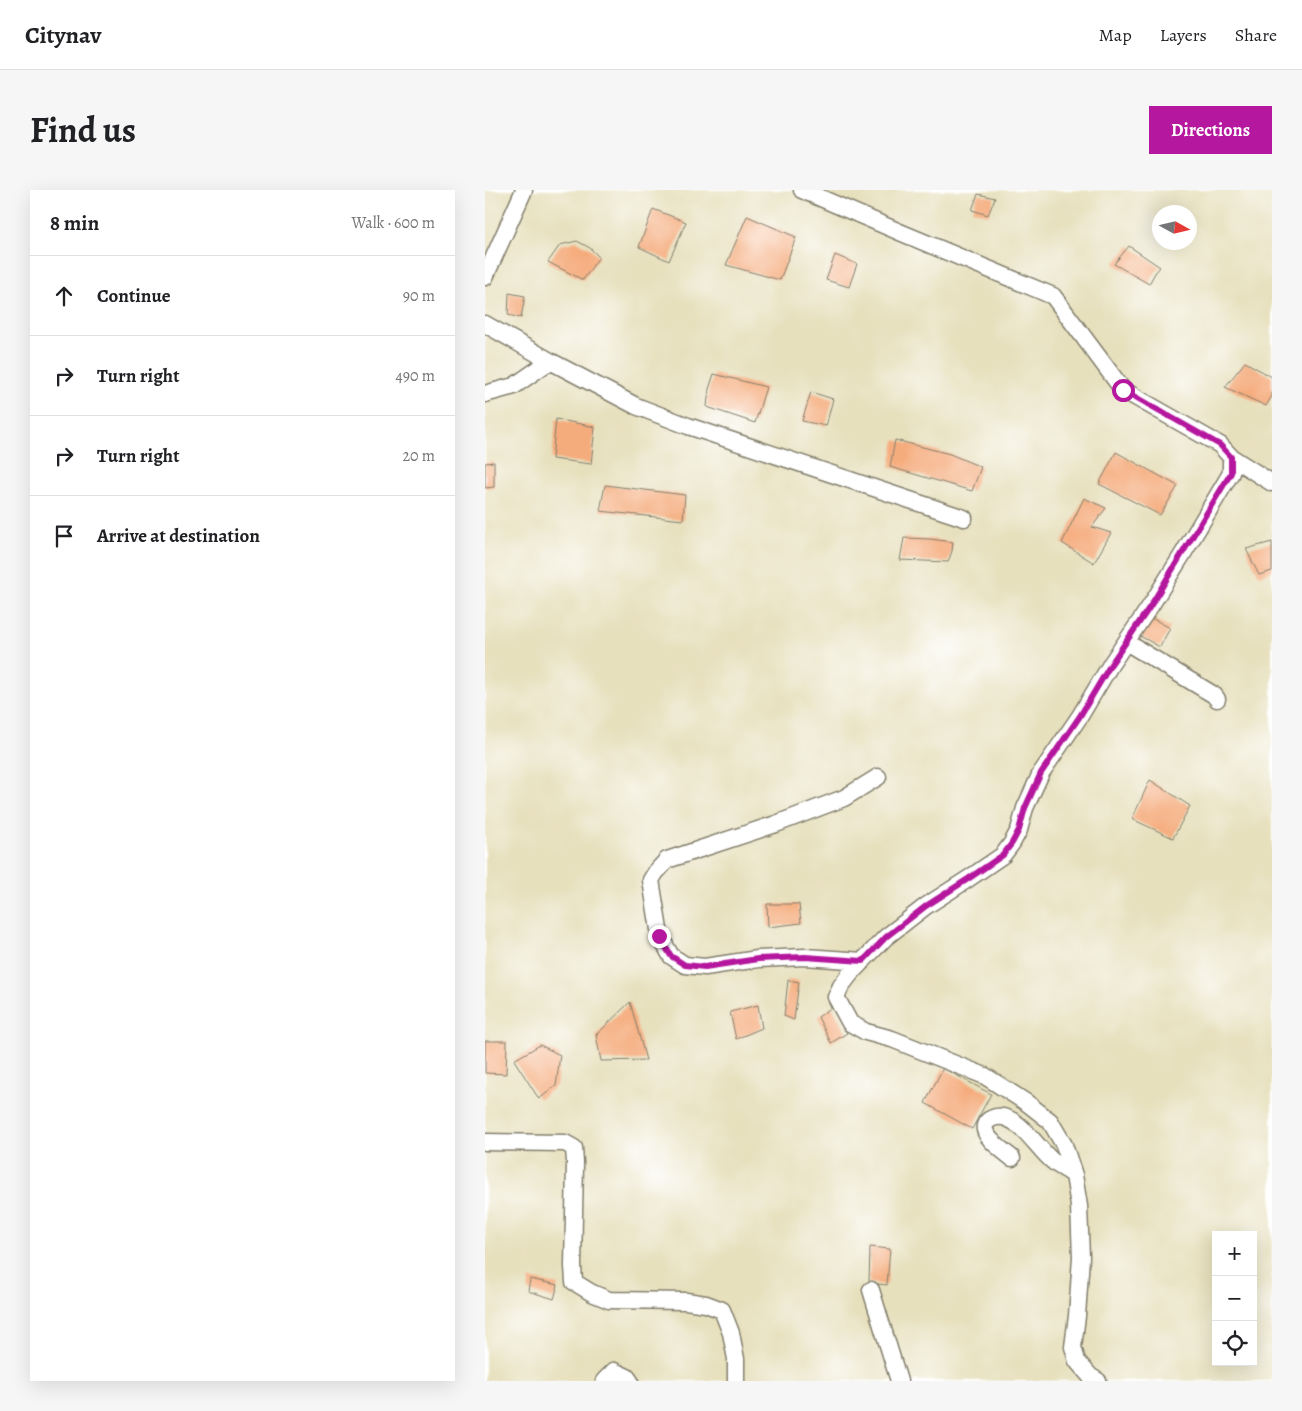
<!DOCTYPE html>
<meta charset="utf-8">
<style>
:root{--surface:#fff;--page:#f6f6f6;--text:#202124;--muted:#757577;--line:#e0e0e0;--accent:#b5179e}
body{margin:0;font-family:Alegreya,serif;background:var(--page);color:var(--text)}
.controls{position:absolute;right:15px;bottom:15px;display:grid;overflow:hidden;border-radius:0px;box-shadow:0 5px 20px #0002}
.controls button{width:45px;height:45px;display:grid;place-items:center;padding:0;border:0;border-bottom:1px solid var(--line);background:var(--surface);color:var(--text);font:25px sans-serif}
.compass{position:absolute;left:667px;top:15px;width:45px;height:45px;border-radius:50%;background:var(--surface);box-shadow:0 5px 20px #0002;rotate:98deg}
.stop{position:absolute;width:15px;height:15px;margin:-11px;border:4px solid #b5179e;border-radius:50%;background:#fff}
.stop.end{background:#b5179e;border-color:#fff;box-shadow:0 1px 5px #0008}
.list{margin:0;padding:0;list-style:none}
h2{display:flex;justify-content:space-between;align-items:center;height:65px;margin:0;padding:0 20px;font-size:21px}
h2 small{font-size:16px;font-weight:400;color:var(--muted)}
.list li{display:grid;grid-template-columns:32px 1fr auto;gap:15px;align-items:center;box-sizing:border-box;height:80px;padding:0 20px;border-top:1px solid var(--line)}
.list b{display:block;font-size:19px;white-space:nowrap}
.list em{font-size:16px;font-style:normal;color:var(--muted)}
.icon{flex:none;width:28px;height:28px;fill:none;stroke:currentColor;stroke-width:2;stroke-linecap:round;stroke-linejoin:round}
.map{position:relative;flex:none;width:787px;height:1191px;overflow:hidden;border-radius:0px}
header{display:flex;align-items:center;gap:30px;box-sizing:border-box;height:70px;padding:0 25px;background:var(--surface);border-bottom:1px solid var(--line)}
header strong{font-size:24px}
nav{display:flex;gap:28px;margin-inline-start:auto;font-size:18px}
.intro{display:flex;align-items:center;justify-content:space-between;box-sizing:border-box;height:120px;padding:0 30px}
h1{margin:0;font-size:35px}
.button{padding:12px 22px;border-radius:0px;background:var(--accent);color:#fff;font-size:18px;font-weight:700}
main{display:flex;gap:30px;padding:0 30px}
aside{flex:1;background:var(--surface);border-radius:0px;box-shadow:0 5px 20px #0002}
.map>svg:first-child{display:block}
</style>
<header>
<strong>Citynav</strong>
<nav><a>Map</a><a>Layers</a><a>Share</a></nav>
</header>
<div class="intro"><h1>Find us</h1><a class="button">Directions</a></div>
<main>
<aside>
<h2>8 min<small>Walk · 600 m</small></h2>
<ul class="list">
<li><svg class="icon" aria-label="ahead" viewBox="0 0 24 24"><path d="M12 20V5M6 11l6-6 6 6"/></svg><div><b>Continue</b></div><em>90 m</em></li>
<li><svg class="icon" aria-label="right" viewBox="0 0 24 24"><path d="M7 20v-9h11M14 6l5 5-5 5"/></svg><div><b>Turn right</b></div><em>490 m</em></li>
<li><svg class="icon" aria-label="right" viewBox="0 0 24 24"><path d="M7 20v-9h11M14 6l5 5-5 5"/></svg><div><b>Turn right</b></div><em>20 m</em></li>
<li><svg class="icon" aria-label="arrive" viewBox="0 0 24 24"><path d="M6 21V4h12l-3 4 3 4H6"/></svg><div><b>Arrive at destination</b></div></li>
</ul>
</aside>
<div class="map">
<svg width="787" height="1191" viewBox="0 0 787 1191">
<rect width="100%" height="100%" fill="#fff"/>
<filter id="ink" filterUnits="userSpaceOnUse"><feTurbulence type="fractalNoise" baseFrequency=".02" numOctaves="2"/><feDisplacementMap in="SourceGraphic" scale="10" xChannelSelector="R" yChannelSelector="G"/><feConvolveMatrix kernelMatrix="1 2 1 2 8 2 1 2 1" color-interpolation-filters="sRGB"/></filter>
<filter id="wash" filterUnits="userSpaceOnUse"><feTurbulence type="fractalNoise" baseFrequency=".0096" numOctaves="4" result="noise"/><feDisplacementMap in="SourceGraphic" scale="20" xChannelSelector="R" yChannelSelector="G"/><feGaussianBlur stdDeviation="1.12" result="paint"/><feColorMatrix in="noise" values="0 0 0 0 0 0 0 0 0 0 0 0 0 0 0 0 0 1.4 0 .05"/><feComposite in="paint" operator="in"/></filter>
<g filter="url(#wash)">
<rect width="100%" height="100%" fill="#e7e0bd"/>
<g id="blocks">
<path fill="#f5ac7d" d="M 493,4 L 510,8 L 503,25 L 487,20 Z
M 168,19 L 201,32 L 184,71 L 154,57 Z
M 262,26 L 311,47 L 295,90 L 241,75 Z
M 92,51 L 105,58 L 114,67 L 98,90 L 63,72 L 75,55 Z
M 644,56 L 675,77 L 670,83 L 664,94 L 629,74 Z
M 350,65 L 372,74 L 364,97 L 341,90 Z
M 24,103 L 40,106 L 36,128 L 23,125 Z
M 760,172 L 787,187 L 787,206 L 781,216 L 740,197 Z
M 229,184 L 281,197 L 270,233 L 222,217 L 224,199 Z
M 326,202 L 348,209 L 341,236 L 317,231 Z
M 71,229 L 110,237 L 106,274 L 67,269 Z
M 410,250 L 465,264 L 496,277 L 487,301 L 405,277 Z
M 631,262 L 693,296 L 675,325 L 614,294 Z
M 9,272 L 9,297 L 0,298 L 0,273 Z
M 120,295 L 200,305 L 198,330 L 115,321 Z
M 599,308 L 621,318 L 607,337 L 626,343 L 609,373 L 577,353 Z
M 419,348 L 445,349 L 468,352 L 467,361 L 463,372 L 415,370 Z
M 787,352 L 787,381 L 774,385 L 761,359 Z
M 665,427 L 685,438 L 675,457 L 655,446 Z
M 665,590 L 705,616 L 688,648 L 647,629 Z
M 282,714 L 314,714 L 316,733 L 283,737 Z
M 303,790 L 314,792 L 309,830 L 299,826 Z
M 145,812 L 161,870 L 116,871 L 111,845 Z
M 273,815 L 277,838 L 251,849 L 245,822 Z
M 347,817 L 362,843 L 346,853 L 333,827 Z
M 0,851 L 22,851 L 21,884 L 0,883 Z
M 55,855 L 75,865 L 71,896 L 54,909 L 29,870 Z
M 458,878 L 506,904 L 487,939 L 440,913 Z
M 385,1057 L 405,1059 L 402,1095 L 384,1093 Z
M 45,1089 L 73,1095 L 69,1109 L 43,1101 Z"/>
</g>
</g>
<g filter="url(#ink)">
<use href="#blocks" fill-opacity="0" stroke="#827e6c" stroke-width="1"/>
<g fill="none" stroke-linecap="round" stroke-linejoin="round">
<defs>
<path id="minor" d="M 317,0 L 417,43 L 568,106 L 638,200 L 735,255 L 746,267 L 746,283 L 699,362 L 666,415 L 626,474 L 595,526 L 556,583 L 540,618 L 534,640 L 527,653 L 518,665 L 483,689 L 441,716 L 401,747 L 366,783 L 356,796 L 351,807 L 365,833 L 381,842 L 407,849 L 500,886 L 542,913 L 565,931 L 579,955 L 589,985 L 594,1016 L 596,1067 L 592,1126 L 588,1157 L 592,1171 L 605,1186 L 613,1191
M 0,87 L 39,0
M 0,134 L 65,171 L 151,216 L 203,236 L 479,328
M 0,204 L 29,196 L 65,171
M 746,267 L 787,293
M 641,452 L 729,505 L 732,509
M 378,771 L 320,767 L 273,769 L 220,777 L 200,775 L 186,766 L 175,746 L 166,690 L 171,682 L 182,670 L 291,634 L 359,608 L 393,587
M 0,952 L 80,953 L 89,958 L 90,973 L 88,1076 L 89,1092 L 107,1103 L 124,1110 L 201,1111 L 221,1114 L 237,1120 L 246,1143 L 251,1169 L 251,1191
M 527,968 C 519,961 494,945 501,933 C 503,930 507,928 511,927 C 534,923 553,961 570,973 C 576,977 583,981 589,985
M 386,1100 L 414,1191
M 119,1191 L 129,1181 L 142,1187 L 145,1191"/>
</defs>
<use href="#minor" stroke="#827e6c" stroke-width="19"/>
<use href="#minor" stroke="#fff" stroke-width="16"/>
</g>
</g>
<g fill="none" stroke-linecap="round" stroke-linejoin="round" filter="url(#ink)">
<path stroke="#b5179e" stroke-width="6" d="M 174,746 L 186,766 L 200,775 L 220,777 L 273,769 L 320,767 L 378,771 L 401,747 L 441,716 L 483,689 L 518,665 L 527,653 L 534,640 L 540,618 L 556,583 L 595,526 L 626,474 L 666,415 L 746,283 L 746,267 L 735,255 L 638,200"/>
</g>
</svg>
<div class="controls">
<button>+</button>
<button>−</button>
<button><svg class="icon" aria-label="locate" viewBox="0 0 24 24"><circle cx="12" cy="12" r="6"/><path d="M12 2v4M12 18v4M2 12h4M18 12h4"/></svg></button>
</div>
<svg class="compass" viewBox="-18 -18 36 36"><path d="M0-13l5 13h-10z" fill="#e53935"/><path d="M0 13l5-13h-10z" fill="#757577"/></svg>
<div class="stop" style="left:638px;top:200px"></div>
<div class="stop end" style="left:174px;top:746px"></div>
</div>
</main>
